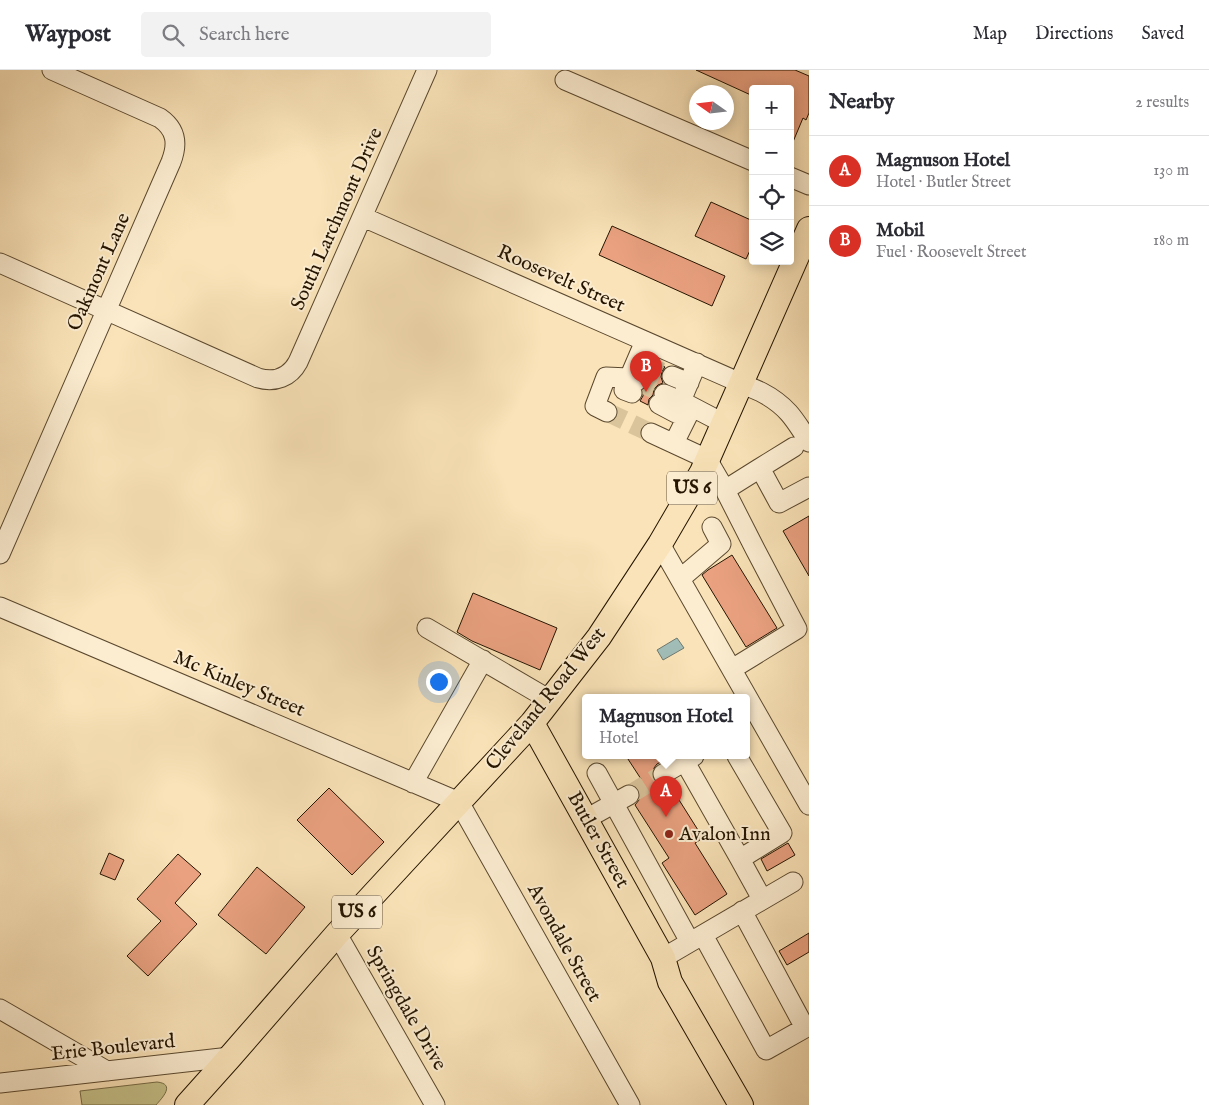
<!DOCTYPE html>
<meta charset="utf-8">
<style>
:root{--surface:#fff;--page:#f2f2f3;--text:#2b2b33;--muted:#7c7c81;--line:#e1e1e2;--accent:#d93025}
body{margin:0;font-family:"IM FELL English",serif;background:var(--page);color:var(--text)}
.controls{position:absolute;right:15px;top:15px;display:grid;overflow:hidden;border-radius:5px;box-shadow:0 2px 12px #0003}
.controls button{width:45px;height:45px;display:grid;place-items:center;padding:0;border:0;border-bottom:1px solid var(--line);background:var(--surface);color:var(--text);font:25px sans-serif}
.compass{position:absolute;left:689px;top:15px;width:45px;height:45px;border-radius:50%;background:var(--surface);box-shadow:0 2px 12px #0003;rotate:284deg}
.you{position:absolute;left:438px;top:611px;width:18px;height:18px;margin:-12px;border:4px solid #fff;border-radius:50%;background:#1a73e8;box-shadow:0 0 0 8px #1a73e833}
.badge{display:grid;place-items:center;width:32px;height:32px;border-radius:50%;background:var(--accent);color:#fff;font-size:16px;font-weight:700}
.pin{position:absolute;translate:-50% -41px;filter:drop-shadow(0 1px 2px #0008)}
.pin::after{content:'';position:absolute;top:26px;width:18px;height:15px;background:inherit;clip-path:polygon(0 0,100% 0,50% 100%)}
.popup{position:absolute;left:582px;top:624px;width:168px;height:65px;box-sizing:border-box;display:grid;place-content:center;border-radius:5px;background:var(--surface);filter:drop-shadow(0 1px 4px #0005);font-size:16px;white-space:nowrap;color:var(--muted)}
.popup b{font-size:19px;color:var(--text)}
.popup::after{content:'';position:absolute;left:50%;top:100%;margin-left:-10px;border:10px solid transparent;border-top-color:var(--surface)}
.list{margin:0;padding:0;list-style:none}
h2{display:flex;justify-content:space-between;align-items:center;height:65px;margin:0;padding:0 20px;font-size:21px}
h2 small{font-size:16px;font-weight:400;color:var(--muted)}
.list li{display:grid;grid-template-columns:32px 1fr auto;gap:15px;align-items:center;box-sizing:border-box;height:70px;padding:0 20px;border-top:1px solid var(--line)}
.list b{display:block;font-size:19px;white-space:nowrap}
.list p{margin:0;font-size:16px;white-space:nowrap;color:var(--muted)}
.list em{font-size:16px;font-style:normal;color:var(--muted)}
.icon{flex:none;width:28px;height:28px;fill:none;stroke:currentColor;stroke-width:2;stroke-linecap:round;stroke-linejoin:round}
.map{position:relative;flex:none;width:809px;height:1035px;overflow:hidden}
header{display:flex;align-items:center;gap:30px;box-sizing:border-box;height:70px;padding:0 25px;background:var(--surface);border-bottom:1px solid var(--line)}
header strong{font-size:24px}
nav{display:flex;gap:28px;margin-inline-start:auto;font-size:18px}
.search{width:350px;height:45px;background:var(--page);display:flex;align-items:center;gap:12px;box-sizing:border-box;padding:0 18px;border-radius:5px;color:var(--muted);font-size:19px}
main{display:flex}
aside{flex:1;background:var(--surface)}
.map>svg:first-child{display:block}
</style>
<header>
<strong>Waypost</strong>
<div class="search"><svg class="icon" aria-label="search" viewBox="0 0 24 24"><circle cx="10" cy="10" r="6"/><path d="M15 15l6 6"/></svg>Search here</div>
<nav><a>Map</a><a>Directions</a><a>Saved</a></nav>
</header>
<main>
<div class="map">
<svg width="809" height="1035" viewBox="0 0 809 1035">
<rect width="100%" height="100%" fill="#fae3b8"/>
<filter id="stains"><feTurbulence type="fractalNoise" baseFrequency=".004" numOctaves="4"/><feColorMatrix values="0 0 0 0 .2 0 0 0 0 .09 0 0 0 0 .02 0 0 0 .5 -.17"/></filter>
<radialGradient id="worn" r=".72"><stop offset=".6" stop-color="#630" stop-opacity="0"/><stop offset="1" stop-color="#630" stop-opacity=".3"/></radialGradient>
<path fill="#c6c189" stroke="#756a44" d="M 157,1012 C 176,1014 162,1028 156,1035 L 82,1035 L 80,1021 Z"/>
<path fill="#a1bdb7" stroke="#6f796e" d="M 677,568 L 684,578 L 663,590 L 657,580 Z"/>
<path fill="#eaa180" stroke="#241400" d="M 696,0 L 795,0 L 809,6 L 809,43 L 806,50 L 803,48 L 790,79 L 790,19 L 753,19 L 753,26 Z
M 711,132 L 753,151 L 753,174 L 746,189 L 695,166 Z
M 612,156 L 725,206 L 712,236 L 599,185 Z
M 649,290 L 665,297 L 662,301 L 661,307 L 663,313 L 658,315 L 654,319 L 653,325 L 649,329 L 648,335 L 640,331 L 643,326 L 643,320 L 648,314 L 648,309 L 644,302 Z
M 809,446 L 809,506 L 783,461 Z
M 732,485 L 777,558 L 746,577 L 702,505 L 708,500 Z
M 473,523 L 557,558 L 540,600 L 472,571 L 457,562 Z
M 626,686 L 672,686 L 657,694 L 654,698 L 652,704 L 653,709 L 658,714 L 664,715 L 669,714 L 703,768 L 695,773 L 727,824 L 695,845 L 662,793 L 669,788 L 635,735 L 639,730 L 640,725 L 639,719 L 632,715 L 641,709 Z
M 329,718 L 384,772 L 352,805 L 297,750 Z
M 788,773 L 795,785 L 767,801 L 761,789 Z
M 109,783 L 124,790 L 115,810 L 100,804 Z
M 178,784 L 201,804 L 175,833 L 197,854 L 148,906 L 127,886 L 161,851 L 137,829 Z
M 257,797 L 305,837 L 266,884 L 218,845 Z
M 809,863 L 809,882 L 787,895 L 779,881 Z"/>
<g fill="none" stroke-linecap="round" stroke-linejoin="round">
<path stroke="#dac49c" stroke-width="19" stroke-dasharray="19 9" stroke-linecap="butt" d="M 644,295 L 672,306
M 637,311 L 664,324
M 607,342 L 651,363
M 629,725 L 663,704"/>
<defs>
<path id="minor" d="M 565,10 L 753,91
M 790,107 L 809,115
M 363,147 L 761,322 C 786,335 794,348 809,372
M 0,193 L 258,308 C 275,313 290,307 298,292 L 427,0
M 697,293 L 681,331 L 723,353
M 672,306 L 689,313
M 632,323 L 624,320 L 645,271
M 659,334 L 676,343 L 681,331 L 664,324
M 607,342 L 595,336 L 606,307 L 629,308 L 637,311
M 651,363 L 707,389 L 725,420 L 755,479 L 797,559 L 732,599
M 674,373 L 692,337
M 760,398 L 794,377
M 725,420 L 760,398 L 779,433 L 809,417
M 660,474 L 809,735
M 0,484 L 171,92 C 178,74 177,60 160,48 L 52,0
M 680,509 L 721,474 L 712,457
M 0,537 L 459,732 L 630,1035
M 427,558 L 550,630
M 737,686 L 782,763 L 740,789
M 685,692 L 740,789 L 762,829
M 597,703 L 690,872
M 663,704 L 694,686
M 413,713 L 483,590
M 586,749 L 629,725
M 337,864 L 435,1035
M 703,865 L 766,980 L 805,958 L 742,841
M 663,888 L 793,812
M 0,939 L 107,1001
M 0,1013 L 230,987"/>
<path id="major" d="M 532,653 L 663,888 L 670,912 L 741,1035
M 187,1035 L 230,987 L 337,864 L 532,653 L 599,567 L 660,474 L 702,402 L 809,159"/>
</defs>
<use href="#minor" stroke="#5a482e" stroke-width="21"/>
<use href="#major" stroke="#241400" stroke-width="26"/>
<use href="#minor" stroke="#fcedd1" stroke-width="19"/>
<use href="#major" stroke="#fae3b8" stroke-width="24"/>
</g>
<circle fill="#8f2418" stroke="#fcedd1" stroke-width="2" cx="669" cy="764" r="5"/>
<g text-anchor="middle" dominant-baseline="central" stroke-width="4" stroke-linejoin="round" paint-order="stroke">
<g fill="#fcedd1" stroke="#65553f" stroke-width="1">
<rect x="667" y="401.5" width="50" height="33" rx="4"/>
<rect x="332" y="825.5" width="50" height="33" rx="4"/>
</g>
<g font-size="19" font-weight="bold" fill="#241400">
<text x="692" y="418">US 6</text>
<text x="357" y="842">US 6</text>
</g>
<g font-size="20" fill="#241400" stroke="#fcedd1">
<text transform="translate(337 149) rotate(-66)">South Larchmont Drive</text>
<text transform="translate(99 202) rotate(-66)">Oakmont Lane</text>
<text transform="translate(561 209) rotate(24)">Roosevelt Street</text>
<text transform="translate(239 614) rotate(23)">Mc Kinley Street</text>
<text transform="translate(546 629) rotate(-51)">Cleveland Road West</text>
<text transform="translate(598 770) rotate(61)">Butler Street</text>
<text transform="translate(564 873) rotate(61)">Avondale Street</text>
<text transform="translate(406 938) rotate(60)">Springdale Drive</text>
<text transform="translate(113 978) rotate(-6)">Erie Boulevard</text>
</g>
<g font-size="20" fill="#241400" stroke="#fcedd1" text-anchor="start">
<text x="679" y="764">Avalon Inn</text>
</g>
</g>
<rect width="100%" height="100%" filter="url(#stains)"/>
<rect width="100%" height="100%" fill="url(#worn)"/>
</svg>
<div class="controls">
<button>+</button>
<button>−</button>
<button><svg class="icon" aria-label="locate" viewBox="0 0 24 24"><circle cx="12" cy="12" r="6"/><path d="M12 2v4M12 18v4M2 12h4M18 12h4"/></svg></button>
<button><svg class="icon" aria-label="layers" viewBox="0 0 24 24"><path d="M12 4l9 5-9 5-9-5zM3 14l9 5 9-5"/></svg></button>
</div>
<svg class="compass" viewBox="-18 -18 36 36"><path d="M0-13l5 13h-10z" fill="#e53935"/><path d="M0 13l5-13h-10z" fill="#7c7c81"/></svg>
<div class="you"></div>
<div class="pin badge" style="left:666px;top:747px">A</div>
<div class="popup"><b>Magnuson Hotel</b>Hotel</div>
<div class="pin badge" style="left:646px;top:322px">B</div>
</div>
<aside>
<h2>Nearby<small>2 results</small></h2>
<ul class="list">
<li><span class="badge">A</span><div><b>Magnuson Hotel</b><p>Hotel · Butler Street</p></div><em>130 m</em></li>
<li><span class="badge">B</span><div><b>Mobil</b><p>Fuel · Roosevelt Street</p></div><em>180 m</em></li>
</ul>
</aside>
</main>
